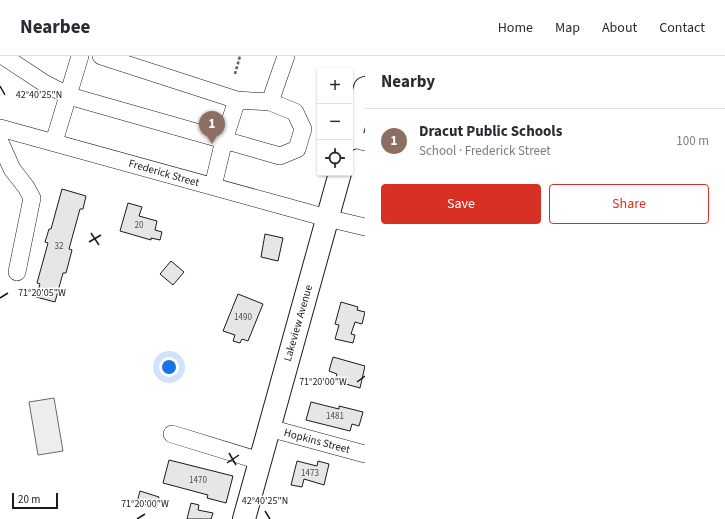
<!DOCTYPE html>
<meta charset="utf-8">
<style>
:root{--surface:#fff;--page:#f7f7f7;--text:#2b2b33;--muted:#7c7c81;--line:#e1e1e2;--accent:#d93025}
body{margin:0;font-family:"Source Sans 3",sans-serif;background:var(--page);color:var(--text)}
.controls{position:absolute;right:12px;top:12px;display:grid;overflow:hidden;border-radius:4px;box-shadow:0 1px 3px #0004}
.controls button{width:36px;height:36px;display:grid;place-items:center;padding:0;border:0;border-bottom:1px solid var(--line);background:var(--surface);color:var(--text);font:20px sans-serif}
.scale{position:absolute;left:12px;bottom:10px;width:46px;box-sizing:border-box;padding-left:4px;border:2px solid #1a1a1a;border-top:0;font-size:11px;line-height:14px;white-space:nowrap;color:#1a1a1a;-webkit-text-stroke:3px #fff;paint-order:stroke}
.you{position:absolute;left:169px;top:311px;width:14px;height:14px;margin:-10px;border:3px solid #fff;border-radius:50%;background:#1a73e8;box-shadow:0 0 0 6px #1a73e833}
.badge{display:grid;place-items:center;width:26px;height:26px;border-radius:50%;background:var(--accent);color:#fff;font-size:13px;font-weight:700}
.pin{position:absolute;translate:-50% -33px;filter:drop-shadow(0 1px 2px #0008)}
.pin::after{content:'';position:absolute;top:21px;width:14px;height:12px;background:inherit;clip-path:polygon(0 0,100% 0,50% 100%)}
.list{margin:0;padding:0;list-style:none}
h2{display:flex;justify-content:space-between;align-items:center;height:52px;margin:0;padding:0 16px;font-size:17px}
h2 small{font-size:13px;font-weight:400;color:var(--muted)}
.list li{display:grid;grid-template-columns:26px 1fr auto;gap:12px;align-items:center;box-sizing:border-box;height:64px;padding:0 16px;border-top:1px solid var(--line)}
.list b{display:block;font-size:15px;white-space:nowrap}
.list p{margin:0;font-size:13px;white-space:nowrap;color:var(--muted)}
.list em{font-size:13px;font-style:normal;color:var(--muted)}
.actions{display:flex;gap:8px;padding:12px 16px}
.actions a{flex:1;padding:9px 0;border:1px solid var(--accent);border-radius:4px;text-align:center;font-size:14px;color:var(--accent)}
.actions .main{background:var(--accent);color:#fff}
.icon{flex:none;width:22px;height:22px;fill:none;stroke:currentColor;stroke-width:2;stroke-linecap:round;stroke-linejoin:round}
.map{position:relative;flex:none;width:365px;height:463px;overflow:hidden}
header{display:flex;align-items:center;gap:24px;box-sizing:border-box;height:56px;padding:0 20px;background:var(--surface);border-bottom:1px solid var(--line)}
header strong{font-size:19px}
nav{display:flex;gap:22px;margin-inline-start:auto;font-size:14px}
main{display:flex}
aside{flex:1;background:var(--surface)}
.map>svg:first-child{display:block}
</style>
<header>
<strong>Nearbee</strong>
<nav><a>Home</a><a>Map</a><a>About</a><a>Contact</a></nav>
</header>
<main>
<div class="map">
<svg width="365" height="463" viewBox="0 0 365 463">
<rect width="100%" height="100%" fill="#fff"/>
<path fill="#ededed" stroke="#6a6a6a" d="M 54,342 L 63,395 L 38,399 L 29,346 Z"/>
<path fill="#e6e6e6" stroke="#1a1a1a" d="M 62,133 L 86,140 L 83,153 L 80,153 L 69,193 L 72,194 L 66,217 L 63,217 L 55,246 L 36,241 L 40,228 L 37,227 L 48,187 L 45,186 L 49,173 L 51,173 Z
M 128,147 L 142,151 L 139,160 L 157,165 L 155,174 L 162,176 L 160,184 L 151,182 L 151,184 L 120,175 Z
M 265,178 L 283,182 L 278,205 L 261,201 Z
M 171,205 L 184,216 L 173,229 L 160,218 Z
M 238,238 L 263,248 L 248,285 L 242,283 L 240,287 L 233,285 L 235,279 L 223,275 Z
M 341,246 L 358,251 L 357,254 L 365,256 L 362,268 L 355,266 L 351,278 L 355,279 L 353,287 L 335,283 L 339,269 L 335,268 Z
M 333,301 L 365,310 L 360,332 L 335,325 L 337,318 L 329,315 Z
M 311,346 L 339,353 L 339,350 L 363,356 L 359,370 L 352,368 L 350,375 L 306,364 Z
M 169,404 L 233,420 L 226,447 L 207,442 L 208,439 L 163,427 Z
M 297,405 L 317,410 L 318,405 L 329,408 L 324,429 L 304,423 L 302,431 L 291,429 Z
M 140,435 L 159,441 L 156,452 L 137,446 Z
M 191,447 L 199,449 L 198,454 L 213,457 L 211,463 L 187,463 Z"/>
<g fill="none" stroke-linecap="round" stroke-linejoin="round">
<defs>
<path id="minor" d="M 3,0 L 44,27 L 69,40 L 280,100 L 297,93 L 303,73 L 295,56 L 270,46 L 286,0
M 101,0 L 237,44 L 270,46
M 0,72 L 327,162 L 365,171
M 350,82 L 365,86
M 0,86 L 12,113 L 26,131 L 32,142 L 17,216
M 54,86 L 80,0
M 213,130 L 224,84 L 237,44
M 269,372 L 365,398
M 172,378 L 260,405"/>
<path id="major" d="M 350,83 L 365,32
M 244,463 L 340,117"/>
</defs>
<use href="#minor" stroke="#1a1a1a" stroke-width="18"/>
<use href="#major" stroke="#1a1a1a" stroke-width="24"/>
<path stroke="#5f5f5f" stroke-width="2.5" stroke-dasharray="3 2" stroke-linecap="butt" d="M 235,18 L 240,0"/>
<use href="#minor" stroke="#fff" stroke-width="17"/>
<use href="#major" stroke="#fff" stroke-width="22"/>
</g>
<path fill="none" stroke="#1a1a1a" stroke-width="1.5" d="M 0,30 L 5,39M 91,177 L 99,189M 89,186 L 101,179M 0,242 L 8,237M 357,326 L 365,320M 229,397 L 236,409M 227,407 L 239,399M 265,455 L 270,463M 137,463 L 145,458"/>
<g text-anchor="middle" dominant-baseline="central" stroke-width="3" stroke-linejoin="round" paint-order="stroke">
<g font-size="9" fill="#4d4d4d">
<text x="139" y="169">20</text>
<text x="59" y="190">32</text>
<text x="243" y="261">1490</text>
<text x="335" y="360">1481</text>
<text x="310" y="417">1473</text>
<text x="198" y="424">1470</text>
</g>
<g font-size="11" fill="#1a1a1a" stroke="#fff">
<text transform="translate(164 117) rotate(16)">Frederick Street</text>
<text transform="translate(298 267) rotate(-74)">Lakeview Avenue</text>
<text transform="translate(317 385) rotate(15)">Hopkins Street</text>
</g>
</g>
<g font-size="10" text-anchor="middle" fill="#1a1a1a" stroke="#fff" stroke-width="3" stroke-linejoin="round" paint-order="stroke">
<text x="39" y="42">42°40'25"N</text>
<text x="42" y="240">71°20'05"W</text>
<text x="323" y="329">71°20'00"W</text>
<text x="265" y="448">42°40'25"N</text>
<text x="145" y="451">71°20'00"W</text>
</g>
</svg>
<div class="controls">
<button>+</button>
<button>−</button>
<button><svg class="icon" aria-label="locate" viewBox="0 0 24 24"><circle cx="12" cy="12" r="6"/><path d="M12 2v4M12 18v4M2 12h4M18 12h4"/></svg></button>
</div>
<div class="scale">20 m</div>
<div class="you"></div>
<div class="pin badge" style="left:212px;top:88px;background:#8d6e63">1</div>
</div>
<aside>
<h2>Nearby<small></small></h2>
<ul class="list">
<li><span class="badge" style="background:#8d6e63">1</span><div><b>Dracut Public Schools</b><p>School · Frederick Street</p></div><em>100 m</em></li>
</ul>
<div class="actions"><a class="main">Save</a><a>Share</a></div>
</aside>
</main>
